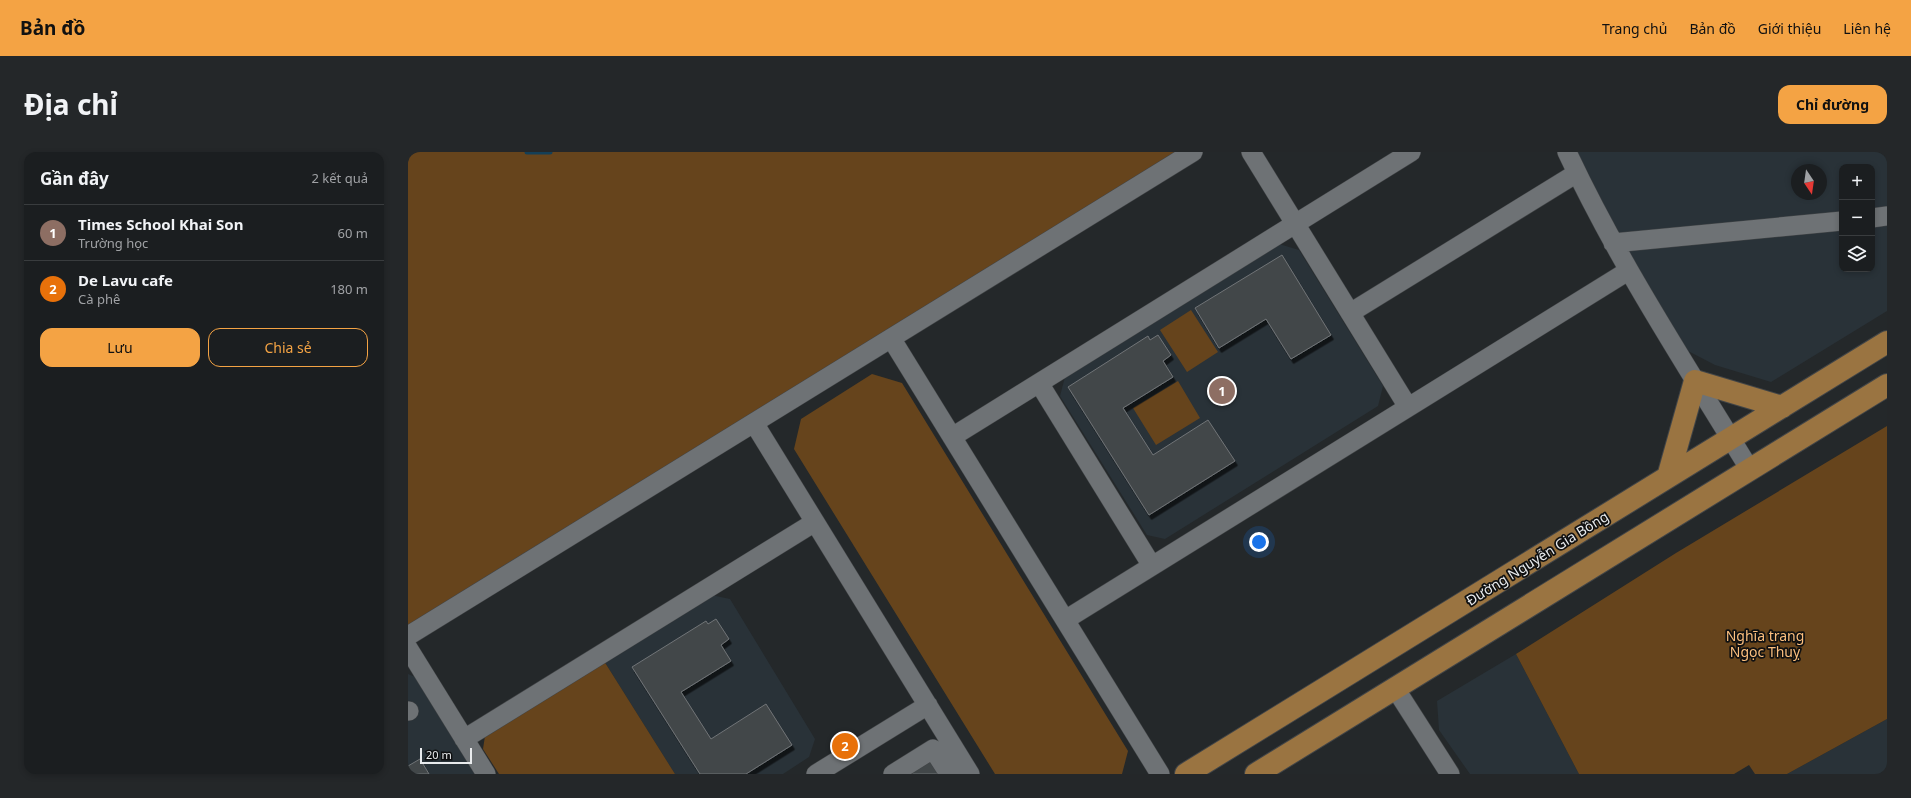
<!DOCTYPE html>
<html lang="vi">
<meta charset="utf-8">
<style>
:root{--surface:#1b1e20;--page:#242729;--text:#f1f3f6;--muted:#a0a2a5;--line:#393c3e;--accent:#f4a344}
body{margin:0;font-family:"Noto Sans",sans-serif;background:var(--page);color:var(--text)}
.controls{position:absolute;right:12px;top:12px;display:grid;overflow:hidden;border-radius:8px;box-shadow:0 2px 6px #0003}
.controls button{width:36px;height:36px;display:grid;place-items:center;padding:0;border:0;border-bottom:1px solid var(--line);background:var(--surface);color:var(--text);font:20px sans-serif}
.compass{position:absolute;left:1383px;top:12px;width:36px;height:36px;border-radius:50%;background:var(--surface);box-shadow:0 2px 6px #0003;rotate:167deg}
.scale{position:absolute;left:12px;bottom:10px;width:52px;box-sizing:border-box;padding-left:4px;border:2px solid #e9ebed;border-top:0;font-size:11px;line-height:14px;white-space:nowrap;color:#e9ebed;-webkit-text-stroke:3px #0f1011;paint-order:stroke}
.you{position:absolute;left:851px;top:390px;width:14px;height:14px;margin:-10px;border:3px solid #fff;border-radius:50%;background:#1a73e8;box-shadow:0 0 0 6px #1a73e833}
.badge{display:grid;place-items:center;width:26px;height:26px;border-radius:50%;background:var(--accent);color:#fff;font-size:13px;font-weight:700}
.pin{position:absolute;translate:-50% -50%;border:2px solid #fff;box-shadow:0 1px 4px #0006}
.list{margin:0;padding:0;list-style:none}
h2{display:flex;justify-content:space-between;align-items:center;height:52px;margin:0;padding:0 16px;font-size:17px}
h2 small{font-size:13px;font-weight:400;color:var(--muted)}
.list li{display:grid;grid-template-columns:26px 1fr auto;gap:12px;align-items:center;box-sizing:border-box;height:56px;padding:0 16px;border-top:1px solid var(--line)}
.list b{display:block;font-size:15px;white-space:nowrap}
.list p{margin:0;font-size:13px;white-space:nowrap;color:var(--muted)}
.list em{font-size:13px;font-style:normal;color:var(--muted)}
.actions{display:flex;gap:8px;padding:12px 16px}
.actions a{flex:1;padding:9px 0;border:1px solid var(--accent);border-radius:12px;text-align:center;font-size:14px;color:var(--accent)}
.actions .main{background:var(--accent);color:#111}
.icon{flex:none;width:22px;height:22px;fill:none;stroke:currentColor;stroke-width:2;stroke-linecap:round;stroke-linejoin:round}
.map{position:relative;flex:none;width:1479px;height:622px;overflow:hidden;border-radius:12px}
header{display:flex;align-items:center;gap:24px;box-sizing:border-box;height:56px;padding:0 20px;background:var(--accent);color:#111}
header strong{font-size:19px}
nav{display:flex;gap:22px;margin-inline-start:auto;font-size:14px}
.intro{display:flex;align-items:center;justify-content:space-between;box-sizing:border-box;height:96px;padding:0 24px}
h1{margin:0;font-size:28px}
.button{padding:10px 18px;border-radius:12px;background:var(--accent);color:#111;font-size:14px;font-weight:700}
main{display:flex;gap:24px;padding:0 24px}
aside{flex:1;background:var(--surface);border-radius:12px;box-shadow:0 2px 6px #0003}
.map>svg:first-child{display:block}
</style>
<header>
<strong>Bản đồ</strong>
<nav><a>Trang chủ</a><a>Bản đồ</a><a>Giới thiệu</a><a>Liên hệ</a></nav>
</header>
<div class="intro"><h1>Địa chỉ</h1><a class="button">Chỉ đường</a></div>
<main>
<aside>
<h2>Gần đây<small>2 kết quả</small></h2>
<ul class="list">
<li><span class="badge" style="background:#8d6e63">1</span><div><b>Times School Khai Son</b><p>Trường học</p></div><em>60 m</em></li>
<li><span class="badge" style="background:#e8710a">2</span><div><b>De Lavu cafe</b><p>Cà phê</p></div><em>180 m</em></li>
</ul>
<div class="actions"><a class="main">Lưu</a><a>Chia sẻ</a></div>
</aside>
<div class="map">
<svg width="1479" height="622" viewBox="0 0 1479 622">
<defs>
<filter id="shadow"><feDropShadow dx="2.5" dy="4.5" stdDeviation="0" flood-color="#0009"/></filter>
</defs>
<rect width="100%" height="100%" fill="#24282a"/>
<path fill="#293238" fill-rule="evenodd" d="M 1162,0 L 1479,0 L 1479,159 L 1363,230 L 1307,213 L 1261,189 ZM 1434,15 L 1464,15 L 1464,117 L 1434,117 ZM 1389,18 L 1413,18 L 1413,42 L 1389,42 Z
M 871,92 L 891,98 L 975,234 L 970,254 L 757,387 L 739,383 L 652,244 L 657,225 Z
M 303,443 L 322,447 L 407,587 L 401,605 L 375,622 L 267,622 L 196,509 Z
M 1108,502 L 1171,622 L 1062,622 L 1031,578 L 1029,549 Z
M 0,522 L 7,525 L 68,622 L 0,622 Z
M 1479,567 L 1479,622 L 1379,622 Z"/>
<path fill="#66441c" d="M 0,0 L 774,0 L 0,481 Z
M 783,158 L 810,200 L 779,220 L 752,178 Z
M 464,222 L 494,231 L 720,599 L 714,622 L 587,622 L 386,297 L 393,267 Z
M 770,229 L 792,266 L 748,293 L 725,256 Z
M 1479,274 L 1479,567 L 1379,622 L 1347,622 L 1341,613 L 1326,622 L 1171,622 L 1108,502 L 1268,401 Z
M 196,509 L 267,622 L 91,622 L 75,597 L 77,584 Z"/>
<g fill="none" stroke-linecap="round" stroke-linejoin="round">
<path stroke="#143f57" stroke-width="5" d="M 119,0 L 142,0"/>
</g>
<path fill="#434749" stroke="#707477" filter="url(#shadow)" d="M 874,103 L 923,183 L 883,207 L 858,167 L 811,196 L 787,156 Z
M 750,183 L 763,203 L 755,209 L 765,225 L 715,256 L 745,303 L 800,268 L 827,309 L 741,363 L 660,235 L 740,184 L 742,188 Z
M 308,467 L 321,487 L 313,493 L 323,509 L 273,540 L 303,587 L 358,552 L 384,593 L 338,622 L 292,622 L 224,515 L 298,469 L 300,472 Z
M 12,607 L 21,622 L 0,622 L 0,614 Z
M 523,608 L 531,622 L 500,622 Z"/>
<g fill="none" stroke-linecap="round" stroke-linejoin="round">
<defs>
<path id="minor" d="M 843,0 L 1000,255
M 1159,0 C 1211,111 1278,213 1342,318
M 1464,66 L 1479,64
M 1205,91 L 1434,69
M 942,161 L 1169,21
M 483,186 L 752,622
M 631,231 L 744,414
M 346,271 L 562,622
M 544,285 L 1003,0
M 657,468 L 1220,119
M 0,484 L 785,0
M 0,496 L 78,622
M 987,536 L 1042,622
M 0,559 L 1,559
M 56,587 L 407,370
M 408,622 L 520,553
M 485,622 L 525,597 L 541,622"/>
<path id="major" d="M 1260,325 L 1287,229 L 1374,255
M 778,622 L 1479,190
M 848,622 L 1479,233"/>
</defs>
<use href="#minor" stroke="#424547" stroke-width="20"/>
<use href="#major" stroke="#424547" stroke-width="24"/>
<use href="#minor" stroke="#6e7275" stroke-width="19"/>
<use href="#major" stroke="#9a7441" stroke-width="22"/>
</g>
<g text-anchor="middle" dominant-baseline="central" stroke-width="3.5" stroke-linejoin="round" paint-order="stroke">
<g font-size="14" fill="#e9ebed" stroke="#0f1011">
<text transform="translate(1129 406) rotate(-32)">Đường Nguyễn Gia Bồng</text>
</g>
<g font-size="14" fill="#fcbf7e" stroke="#0f1011">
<text x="1357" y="483">Nghĩa trang<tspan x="1357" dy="16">Ngọc Thuỵ</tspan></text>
</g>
</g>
</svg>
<div class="controls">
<button>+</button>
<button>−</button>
<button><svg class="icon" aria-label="layers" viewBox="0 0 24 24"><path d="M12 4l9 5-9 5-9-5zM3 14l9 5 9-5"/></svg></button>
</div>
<svg class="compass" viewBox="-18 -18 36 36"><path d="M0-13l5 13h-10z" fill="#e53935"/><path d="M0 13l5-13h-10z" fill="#a0a2a5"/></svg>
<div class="scale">20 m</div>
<div class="you"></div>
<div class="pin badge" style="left:814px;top:239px;background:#8d6e63">1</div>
<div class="pin badge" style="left:437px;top:594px;background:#e8710a">2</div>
</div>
</main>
